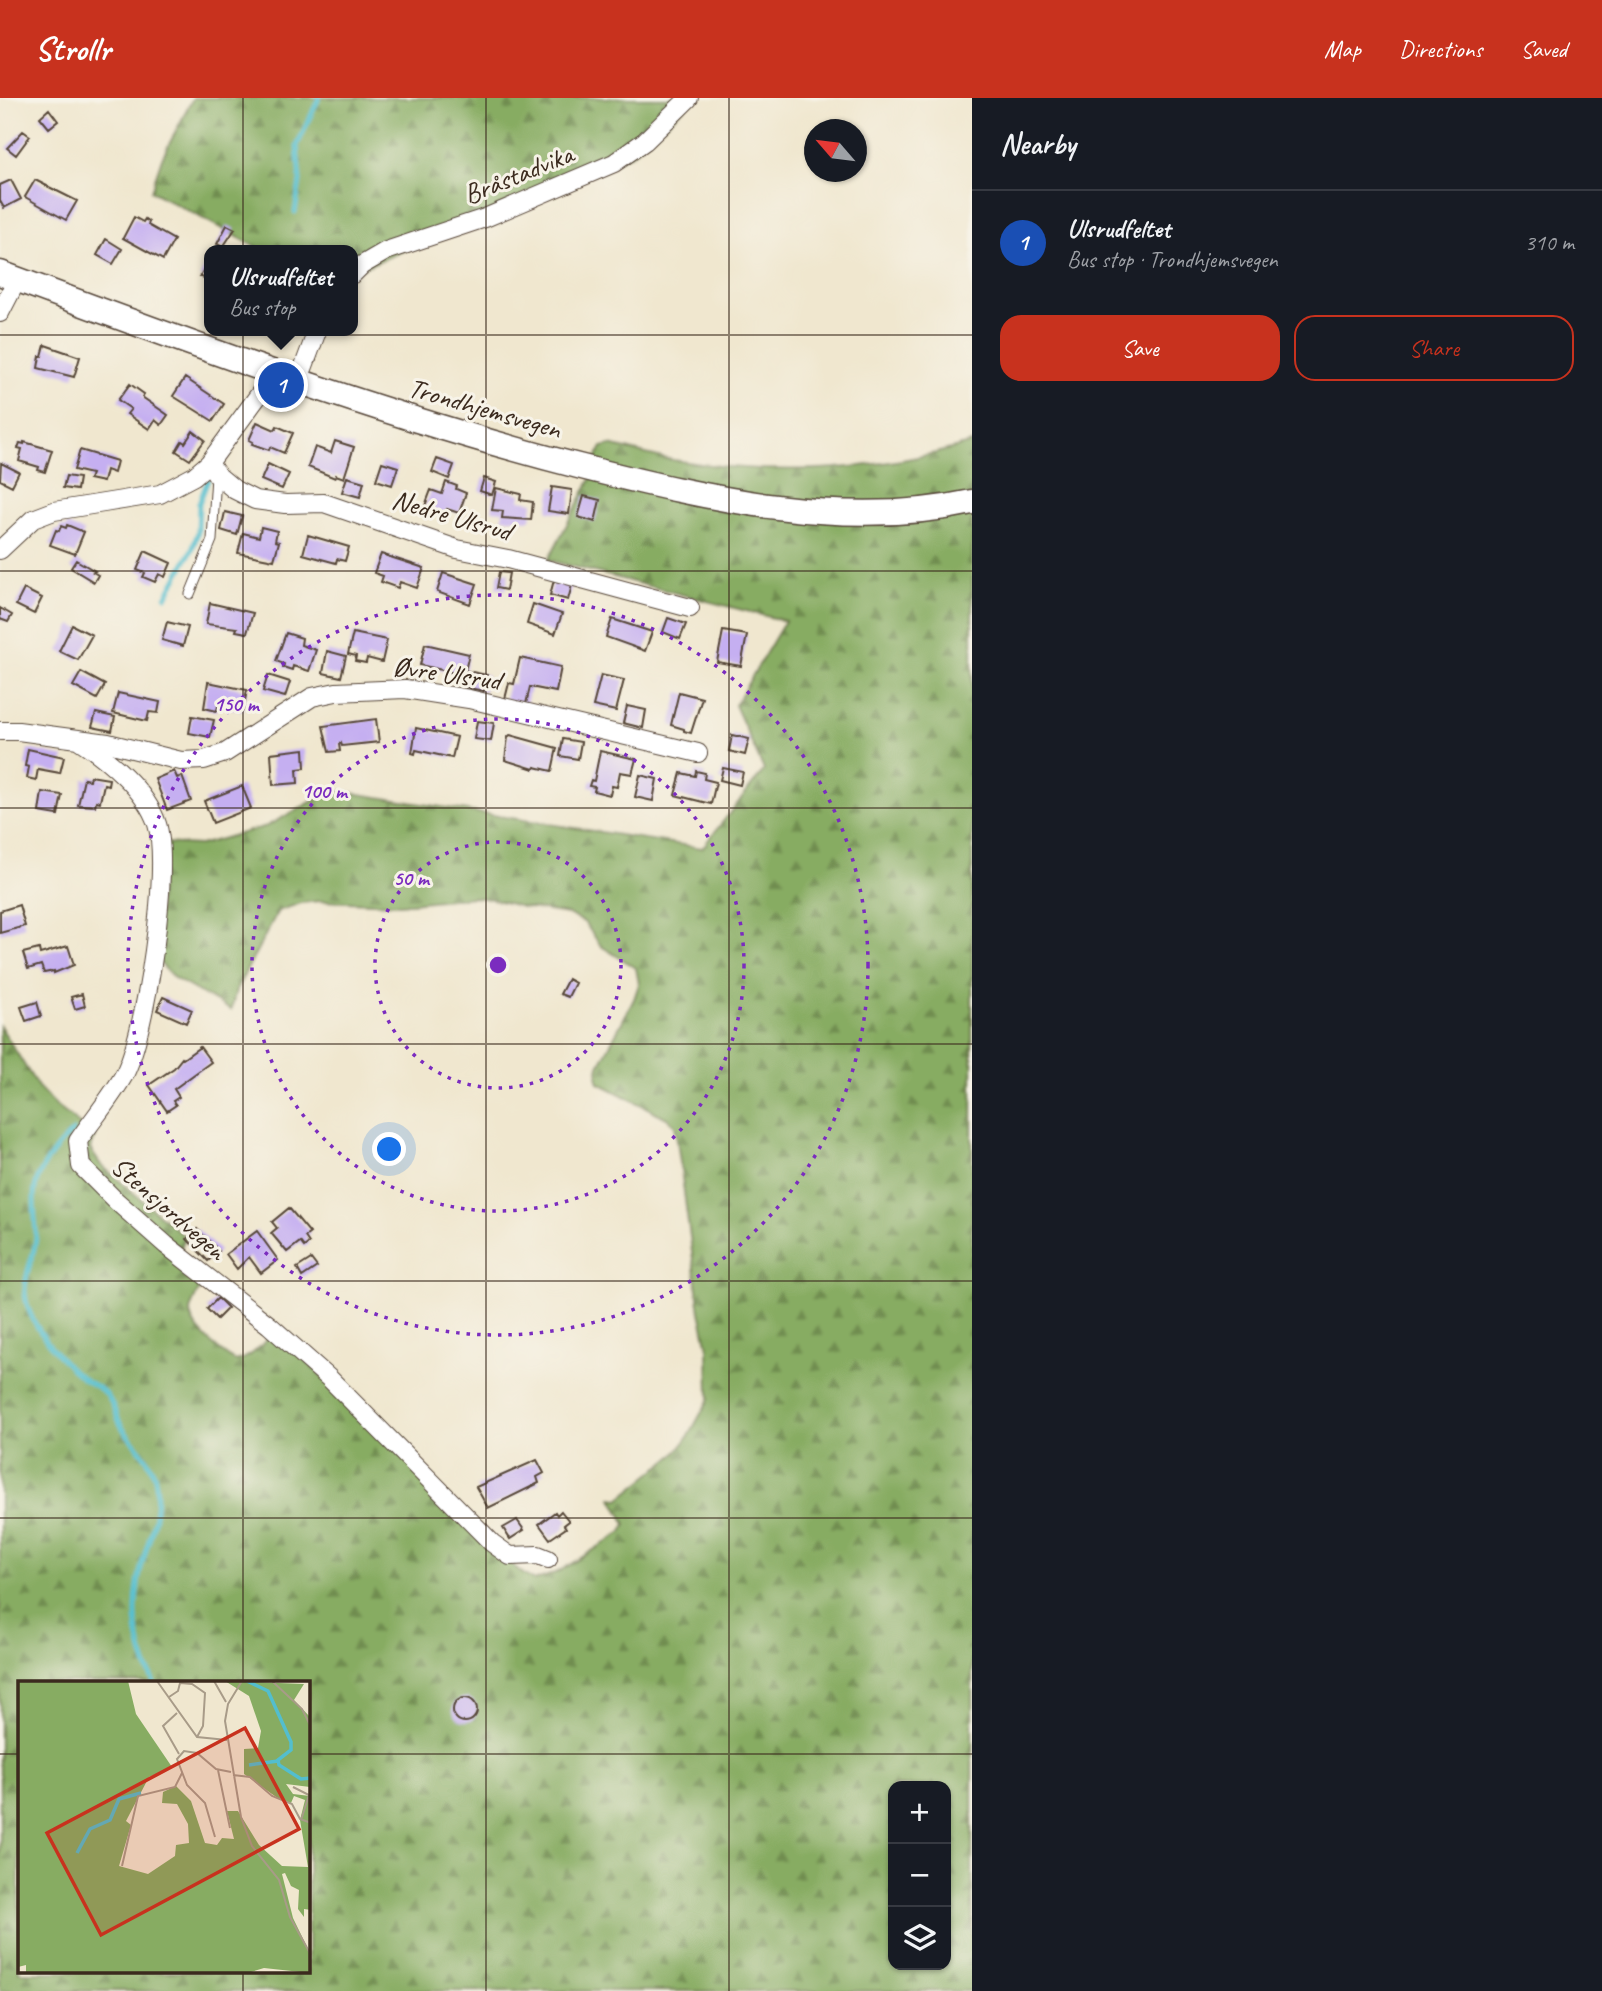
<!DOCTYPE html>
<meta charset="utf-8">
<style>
:root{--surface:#171b24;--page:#242831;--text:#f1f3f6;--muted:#9ea1a6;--line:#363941;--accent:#c8321e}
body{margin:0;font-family:Caveat,sans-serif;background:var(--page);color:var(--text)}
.controls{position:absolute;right:21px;bottom:21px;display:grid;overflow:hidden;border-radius:14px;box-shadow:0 2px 5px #0004}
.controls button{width:63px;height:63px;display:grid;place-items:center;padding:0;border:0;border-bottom:2px solid var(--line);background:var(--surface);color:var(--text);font:35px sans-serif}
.compass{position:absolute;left:804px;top:21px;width:63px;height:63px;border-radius:50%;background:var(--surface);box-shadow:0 2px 5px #0004;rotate:298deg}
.you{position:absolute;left:390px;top:1052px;width:24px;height:24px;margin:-18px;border:5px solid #fff;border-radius:50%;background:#1a73e8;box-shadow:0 0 0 10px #1a73e833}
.badge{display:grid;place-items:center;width:46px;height:46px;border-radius:50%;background:var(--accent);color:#fff;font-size:23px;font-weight:700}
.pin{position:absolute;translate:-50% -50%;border:4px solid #fff;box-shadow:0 2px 7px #0006}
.popup{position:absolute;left:204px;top:147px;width:154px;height:91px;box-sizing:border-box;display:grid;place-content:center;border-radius:14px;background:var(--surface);filter:drop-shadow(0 2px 5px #0005);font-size:23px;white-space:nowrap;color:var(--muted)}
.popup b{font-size:26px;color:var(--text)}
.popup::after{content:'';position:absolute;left:50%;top:100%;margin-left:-14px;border:14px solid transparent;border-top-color:var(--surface)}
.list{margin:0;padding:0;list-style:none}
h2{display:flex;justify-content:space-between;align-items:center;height:91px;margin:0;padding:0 28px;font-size:30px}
h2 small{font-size:23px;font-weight:400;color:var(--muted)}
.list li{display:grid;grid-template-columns:46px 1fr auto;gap:21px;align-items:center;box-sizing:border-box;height:105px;padding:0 28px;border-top:2px solid var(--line)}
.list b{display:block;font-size:26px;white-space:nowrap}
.list p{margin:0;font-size:23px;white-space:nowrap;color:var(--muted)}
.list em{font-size:23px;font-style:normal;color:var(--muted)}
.actions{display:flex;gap:14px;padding:21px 28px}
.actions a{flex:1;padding:16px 0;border:2px solid var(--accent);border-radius:21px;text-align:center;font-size:24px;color:var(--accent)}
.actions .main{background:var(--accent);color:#fff}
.icon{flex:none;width:38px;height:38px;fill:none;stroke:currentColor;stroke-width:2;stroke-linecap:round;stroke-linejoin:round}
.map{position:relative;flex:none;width:972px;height:1893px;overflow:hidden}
header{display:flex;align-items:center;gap:42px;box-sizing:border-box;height:98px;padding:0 35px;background:var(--accent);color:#fff}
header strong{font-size:33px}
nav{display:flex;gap:38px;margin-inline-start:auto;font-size:24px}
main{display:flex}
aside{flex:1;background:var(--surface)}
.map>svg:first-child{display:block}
</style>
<header>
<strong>Strollr</strong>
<nav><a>Map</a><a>Directions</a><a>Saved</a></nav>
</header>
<main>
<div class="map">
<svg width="972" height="1893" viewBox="0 0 972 1893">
<defs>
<pattern id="forest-firs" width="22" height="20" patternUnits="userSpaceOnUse" patternTransform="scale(1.75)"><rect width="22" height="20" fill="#87ac62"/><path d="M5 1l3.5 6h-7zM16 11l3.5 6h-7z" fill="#708c50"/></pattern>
</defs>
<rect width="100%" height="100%" fill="#f7f3e8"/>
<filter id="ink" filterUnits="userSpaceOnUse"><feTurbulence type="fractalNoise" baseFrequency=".0143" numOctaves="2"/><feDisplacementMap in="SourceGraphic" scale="14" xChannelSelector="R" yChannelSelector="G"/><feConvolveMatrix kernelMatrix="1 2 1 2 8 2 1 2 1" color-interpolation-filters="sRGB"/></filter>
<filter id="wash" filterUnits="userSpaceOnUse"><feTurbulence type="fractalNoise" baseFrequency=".00686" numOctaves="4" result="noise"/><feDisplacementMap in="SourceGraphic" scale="28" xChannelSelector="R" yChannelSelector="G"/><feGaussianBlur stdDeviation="1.57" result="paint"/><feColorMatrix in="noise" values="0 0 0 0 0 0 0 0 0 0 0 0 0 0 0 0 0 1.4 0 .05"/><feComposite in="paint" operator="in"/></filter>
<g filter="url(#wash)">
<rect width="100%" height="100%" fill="#f0e7cf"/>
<path fill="url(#forest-firs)" stroke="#616b40" stroke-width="2" fill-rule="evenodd" d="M 193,0 L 695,0 L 631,57 L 353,174 L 353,152 L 262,152 L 151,93 L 162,60 Z
M 972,345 L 972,1893 L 0,1893 L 0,928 L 38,989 L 55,1007 L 95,1038 L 90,1051 L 101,1067 L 185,1139 L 179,1156 L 201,1187 C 198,1195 191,1205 190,1213 C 190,1231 221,1254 235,1263 C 253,1260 263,1245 275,1232 L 518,1472 L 534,1483 L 558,1474 L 622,1434 L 626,1426 L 612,1400 L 619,1401 L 675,1356 L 687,1341 L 709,1301 L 708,1250 L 700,1214 L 675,1027 L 667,1020 L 599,985 L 597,978 L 599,968 L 634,901 L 639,886 L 636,870 L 601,848 L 584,824 L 568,816 L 522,809 L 492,801 L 472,799 L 400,806 L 320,803 L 301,805 L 278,813 L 236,892 L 231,912 L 174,880 L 155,860 L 163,745 L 200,747 L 267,728 L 333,692 L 702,750 L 764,672 L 735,607 L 785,523 L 548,462 L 593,377 L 594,364 L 602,349 L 610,347 C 631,352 652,358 673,362 C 772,378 876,375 972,345 ZM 19,1585 L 308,1585 L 308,1874 L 19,1874 ZM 893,1688 L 946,1688 L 946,1867 L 893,1867 Z"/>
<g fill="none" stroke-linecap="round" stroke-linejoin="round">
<path stroke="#53bece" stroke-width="5" d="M 295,114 L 300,83 L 297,48 L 319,0
M 166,499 L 192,452 L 198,434 L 199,405 L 208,382
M 73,1033 C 57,1048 40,1067 35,1090 C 32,1105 36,1122 36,1137 C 36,1156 24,1174 25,1194 C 26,1223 59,1262 82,1280 C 89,1285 98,1289 104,1294 C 114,1303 116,1321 124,1332 C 137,1350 152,1361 156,1385 C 159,1409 153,1430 146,1452 C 131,1499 132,1541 154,1585"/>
</g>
<g id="blocks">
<path fill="#c5aff1" d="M 49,11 L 58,23 L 49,30 L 40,19 Z
M 23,33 L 30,38 L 16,57 L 7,50 Z
M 11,82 L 21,101 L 4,110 L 0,103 L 0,87 Z
M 35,82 L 77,103 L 66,122 L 25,99 Z
M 134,119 L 143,124 L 145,121 L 149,124 L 148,127 L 174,142 L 163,162 L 123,140 Z
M 227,127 L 235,131 L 223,149 L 217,146 Z
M 106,141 L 122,151 L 113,166 L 97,157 Z
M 209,162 L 209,183 L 200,178 Z
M 45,247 L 80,259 L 74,279 L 38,270 L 40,258 L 42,258 Z
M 185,280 L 224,306 L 213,323 L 173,298 Z
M 130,286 L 144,296 L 142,299 L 168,317 L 161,327 L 155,322 L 149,331 L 127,316 L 131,311 L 118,302 Z
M 257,324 L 275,332 L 277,328 L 293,335 L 284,355 L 270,349 L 269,352 L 252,346 L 253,344 L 249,342 Z
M 193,333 L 205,342 L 190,362 L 176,353 L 182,343 L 185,345 Z
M 335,343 L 354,349 L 344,380 L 336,377 L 335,380 L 308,369 L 315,349 L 331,355 Z
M 24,344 L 52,352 L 45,374 L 38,372 L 39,369 L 19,363 L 22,351 L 18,350 L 20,345 L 24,346 Z
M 80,352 L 117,363 L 114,375 L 106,372 L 103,384 L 89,381 L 91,376 L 74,372 Z
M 437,361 L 454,367 L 449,381 L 432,374 Z
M 382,364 L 398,369 L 392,387 L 376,382 Z
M 1,365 L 19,374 L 12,388 L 0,382 Z
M 268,366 L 289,376 L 282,391 L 261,382 Z
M 66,378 L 79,380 L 77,392 L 63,390 Z
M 347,379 L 364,384 L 360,399 L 342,394 Z
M 484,380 L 496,384 L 492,397 L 480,393 Z
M 446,384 L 457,388 L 456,391 L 466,395 L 459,415 L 447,411 L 445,415 L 425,408 L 431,392 L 442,396 Z
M 552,389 L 572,392 L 569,416 L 548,413 Z
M 496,390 L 521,396 L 520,402 L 533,404 L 531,422 L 502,420 L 503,413 L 492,412 Z
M 584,398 L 600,402 L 595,424 L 578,419 Z
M 225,414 L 242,418 L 237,437 L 221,432 Z
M 67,427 L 84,434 L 75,456 L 50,447 L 56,432 L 59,433 L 61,428 L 66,430 Z
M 261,429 L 277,433 L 275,443 L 279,444 L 274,462 L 238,455 L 243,435 L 259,439 Z
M 308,437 L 349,449 L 345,463 L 337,461 L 336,465 L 303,456 Z
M 145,453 L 171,465 L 165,479 L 159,476 L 155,484 L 143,479 L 145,475 L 137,472 Z
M 381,456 L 424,470 L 417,490 L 400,484 L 398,490 L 381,484 L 383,478 L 374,475 Z
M 76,462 L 95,473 L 93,474 L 98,477 L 94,484 L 71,470 Z
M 499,474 L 509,475 L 506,492 L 496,490 Z
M 443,475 L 477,486 L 470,506 L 437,494 Z
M 554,482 L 572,487 L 568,502 L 550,497 Z
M 24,491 L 42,500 L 34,516 L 16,507 Z
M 210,505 L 253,515 L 247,535 L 236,533 L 237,530 L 206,526 Z
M 533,506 L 562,516 L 555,536 L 527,526 Z
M 0,510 L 12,517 L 8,524 L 0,521 Z
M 668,520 L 686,526 L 680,541 L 663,534 Z
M 612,521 L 652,534 L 645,553 L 606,539 Z
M 167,524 L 188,529 L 183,548 L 162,542 Z
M 72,527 L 92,537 L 78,562 L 59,553 Z
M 723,533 L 747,537 L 741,568 L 717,564 Z
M 286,535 L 302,540 L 301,547 L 316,552 L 309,573 L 293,568 L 292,572 L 283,569 L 284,566 L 276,563 Z
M 353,535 L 387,542 L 382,564 L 367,560 L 366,565 L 355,563 L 356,558 L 348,556 Z
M 425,546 L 469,556 L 464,577 L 420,567 Z
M 327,553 L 346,558 L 341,579 L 323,575 Z
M 520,560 L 561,569 L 556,594 L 530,589 L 526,606 L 505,601 L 509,585 L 514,586 Z
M 467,573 L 487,577 L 484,593 L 464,589 Z
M 81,574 L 105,587 L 97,601 L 73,588 Z
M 268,577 L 290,584 L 285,599 L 263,593 Z
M 601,577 L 624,582 L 616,613 L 593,608 Z
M 208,584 L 247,592 L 243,613 L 218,608 L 217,613 L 204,610 Z
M 679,594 L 702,600 L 691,635 L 684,633 L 684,631 L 671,627 Z
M 118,595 L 160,604 L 158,615 L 149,614 L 147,623 L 113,615 Z
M 627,608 L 646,612 L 643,630 L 623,625 Z
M 96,615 L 115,619 L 112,633 L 92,629 Z
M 192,618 L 214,622 L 210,639 L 189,635 Z
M 376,621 L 379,644 L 342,648 L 341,645 L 339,646 L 340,653 L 329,654 L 323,628 Z
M 477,623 L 494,625 L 491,643 L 474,641 Z
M 416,630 L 457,639 L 452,660 L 416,652 L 415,656 L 412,655 Z
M 510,637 L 557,650 L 552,673 L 535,669 L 534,671 L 505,662 L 508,639 Z
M 732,637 L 749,641 L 745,657 L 729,653 Z
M 563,641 L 581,644 L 578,661 L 560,658 Z
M 28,651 L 64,659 L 60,675 L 38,671 L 36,682 L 27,680 L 29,669 L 25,668 Z
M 304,651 L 305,670 L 297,671 L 298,685 L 273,687 L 271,655 Z
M 600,653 L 636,661 L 632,676 L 620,674 L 617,689 L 612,688 L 610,697 L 594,693 L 595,689 L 589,688 L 591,682 L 594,683 Z
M 723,670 L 743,674 L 740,687 L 720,682 Z
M 174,673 L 177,680 L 182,678 L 191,703 L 167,712 L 155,681 Z
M 696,673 L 705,675 L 704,681 L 716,684 L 711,706 L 675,697 L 681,675 L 695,678 Z
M 640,677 L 657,681 L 653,703 L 635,699 Z
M 90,678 L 109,681 L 108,687 L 104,686 L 100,704 L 96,703 L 95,708 L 78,707 L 84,681 L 89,682 Z
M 242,688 L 251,710 L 213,725 L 204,703 Z
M 42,694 L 62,697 L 58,717 L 39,714 Z
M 19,807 L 25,828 L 0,835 L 0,813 Z
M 68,848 L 74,867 L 54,875 L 54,873 L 44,875 L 41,867 L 28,871 L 23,855 L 39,851 L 40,856 Z
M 568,881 L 575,885 L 568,899 L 560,896 Z
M 82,896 L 85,908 L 75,911 L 71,899 Z
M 163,899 L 192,912 L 186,925 L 157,912 Z
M 37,904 L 41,918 L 26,923 L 21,909 Z
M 200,949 L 211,964 L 174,991 L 179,999 L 173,1003 L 176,1007 L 167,1013 L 149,987 L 174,970 L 182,960 L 183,961 Z
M 289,1110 L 310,1135 L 305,1139 L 309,1145 L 304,1149 L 300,1144 L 287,1154 L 271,1135 L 277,1130 L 272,1124 Z
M 197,1131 L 219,1153 L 208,1163 L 187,1141 Z
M 257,1133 L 278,1162 L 261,1175 L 249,1159 L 237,1171 L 226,1156 Z
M 311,1161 L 317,1169 L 302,1179 L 297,1170 Z
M 218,1200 L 228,1210 L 217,1221 L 207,1211 Z
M 537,1362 L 544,1375 L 537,1379 L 539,1385 L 488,1410 L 476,1389 Z
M 561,1413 L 569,1423 L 564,1427 L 566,1430 L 550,1441 L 539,1426 L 555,1414 L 557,1417 Z
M 517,1422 L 524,1432 L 510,1441 L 503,1430 Z
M453 1612a12 12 0 1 1 24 0a12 12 0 1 1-24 0Z"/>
</g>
</g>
<g filter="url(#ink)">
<use href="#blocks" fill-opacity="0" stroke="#564639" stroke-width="2"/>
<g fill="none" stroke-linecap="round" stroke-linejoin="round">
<defs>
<path id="lane" d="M 190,496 L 212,442 L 216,378"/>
<path id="street" d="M 353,176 L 362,167 L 386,153 L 485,120 L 614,65 L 645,43 L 689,0
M 0,215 L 17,182
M 298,284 L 317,233
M 209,365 L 217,377 L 235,392 L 255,402 L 285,406 L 324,405 L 457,451 L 508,461 L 690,510
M 0,452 L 33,421 L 54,413 L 160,396 L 194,378 L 209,365 L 275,275
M 0,633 L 18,633 L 108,645 L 181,663 L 204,662 L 225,655 L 312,599 L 336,594 L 405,591 L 469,601 L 698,655
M 79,642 C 108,661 146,692 157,726 C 171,770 146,936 124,977 C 111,1000 93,1021 78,1043 L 81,1068 L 115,1102 L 166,1147 L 269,1227 L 330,1281 L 492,1445 L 510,1458 L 538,1457 L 548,1461"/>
<path id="secondary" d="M 0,175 C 193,247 386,319 586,370 C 710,401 845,432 972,404"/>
</defs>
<use href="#lane" stroke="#564639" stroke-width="11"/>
<use href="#street" stroke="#564639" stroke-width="20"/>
<use href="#secondary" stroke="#564639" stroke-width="27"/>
<use href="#lane" stroke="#fff" stroke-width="9"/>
<use href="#street" stroke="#fff" stroke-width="18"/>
<use href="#secondary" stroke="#fff" stroke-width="24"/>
</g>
</g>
<path fill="none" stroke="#3b2a1e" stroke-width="2" stroke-opacity="0.55" d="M 243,0 L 243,1585M 486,0 L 486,1893M 729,0 L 729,1893M 0,237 L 972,237M 0,473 L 972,473M 0,710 L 972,710M 0,946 L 972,946M 0,1183 L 972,1183M 0,1420 L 972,1420M 0,1656 L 19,1656M 308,1656 L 972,1656M 243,1874 L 243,1893"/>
<g fill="none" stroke="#7b2cbf" stroke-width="3.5" stroke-dasharray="3.5 7">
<circle cx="498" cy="867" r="123"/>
<circle cx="498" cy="867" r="246"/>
<circle cx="498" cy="867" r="370"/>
</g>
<g text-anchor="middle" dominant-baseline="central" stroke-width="6" stroke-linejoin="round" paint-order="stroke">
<g font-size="28" fill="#3b2a1e" stroke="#f7f3e8">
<text transform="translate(518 76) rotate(-22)">Bråstadvika</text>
<text transform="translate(485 310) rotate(16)">Trondhjemsvegen</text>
<text transform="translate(452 417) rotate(16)">Nedre Ulsrud</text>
<text transform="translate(447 575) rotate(8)">Øvre Ulsrud</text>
<text transform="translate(169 1110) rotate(41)">Stensjordvegen</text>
</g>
</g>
<g transform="translate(18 1583)">
<rect width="292" height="292" fill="#f0e7cf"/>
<path d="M 0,0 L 110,0 L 118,33 L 154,86 L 131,96 L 108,140 L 113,144 L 101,185 L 130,193 L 157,175 L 158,164 L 171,162 L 170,143 L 159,123 L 144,122 L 145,111 L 158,105 L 173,120 L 187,162 L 199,164 L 204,157 L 216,158 L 209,130 L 220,130 L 241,164 L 264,185 L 290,186 L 282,139 L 287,119 L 276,115 L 273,122 L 261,118 L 226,93 L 226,68 L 240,67 L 243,50 L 231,15 L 207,0 L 286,3 L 276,19 L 292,36 L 292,106 L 268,103 L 275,113 L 292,115 L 293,229 L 286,228 L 286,236 L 280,228 L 281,209 L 273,205 L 267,192 L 264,193 L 275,237 L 292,272 L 292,292 L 246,287 L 226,293 L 8,293 L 8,284 L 0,286 Z" fill="#87ac62"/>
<path fill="none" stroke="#53bece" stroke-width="3.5" d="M 229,0 L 250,10 L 273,61 L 273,69 L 260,79 L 261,84 L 283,98 L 293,97M 231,84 L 260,80M 59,172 L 72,148 L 92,139 L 101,118 L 123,112"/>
<path fill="none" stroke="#a89b88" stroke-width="2" d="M 139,0 L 179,56 L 209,59M 196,0 L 208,21M 224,0 L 210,23 L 207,40 L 223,136 L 234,165 L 261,199 L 272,236 L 293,274M 254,0 L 284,28 L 293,46M 151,16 L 160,10 L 162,2 L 174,3 L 187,12 L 185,45 L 179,56M 159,32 L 145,45 L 161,73M 200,89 L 212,147M 215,94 L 232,96 L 254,115 L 274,123 L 282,138 L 293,142M 275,106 L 291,114 L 283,139M 197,156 L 187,122 L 169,104 L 159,78 L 166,70 L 179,72 L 198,88 L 213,91M 104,185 L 120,115 L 157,106 L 164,92"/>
<path fill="#c8321e" fill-opacity="0.15" stroke="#c8321e" stroke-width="3.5" d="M 227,47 L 281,148 L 83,254 L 29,152 Z"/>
<rect width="292" height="292" fill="none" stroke="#3b2a1e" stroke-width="3.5"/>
</g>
<circle cx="498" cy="867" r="10" fill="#7b2cbf" stroke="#f7f3e8" stroke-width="3.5"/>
<g font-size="21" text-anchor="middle" font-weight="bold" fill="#7b2cbf" stroke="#f7f3e8" stroke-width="6" stroke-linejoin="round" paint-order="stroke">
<text x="236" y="613">150 m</text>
<text x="324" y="700">100 m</text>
<text x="411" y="787">50 m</text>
</g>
</svg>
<div class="controls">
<button>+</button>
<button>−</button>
<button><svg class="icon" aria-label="layers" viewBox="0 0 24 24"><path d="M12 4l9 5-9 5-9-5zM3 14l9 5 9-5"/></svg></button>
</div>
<svg class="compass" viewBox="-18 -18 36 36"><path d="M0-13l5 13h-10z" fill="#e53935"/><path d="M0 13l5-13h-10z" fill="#9ea1a6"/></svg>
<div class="you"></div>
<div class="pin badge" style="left:281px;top:287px;background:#1a4fb4">1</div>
<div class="popup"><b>Ulsrudfeltet</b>Bus stop</div>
</div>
<aside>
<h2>Nearby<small></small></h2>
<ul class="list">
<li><span class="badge" style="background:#1a4fb4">1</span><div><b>Ulsrudfeltet</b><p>Bus stop · Trondhjemsvegen</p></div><em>310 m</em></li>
</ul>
<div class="actions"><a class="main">Save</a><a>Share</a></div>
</aside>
</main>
